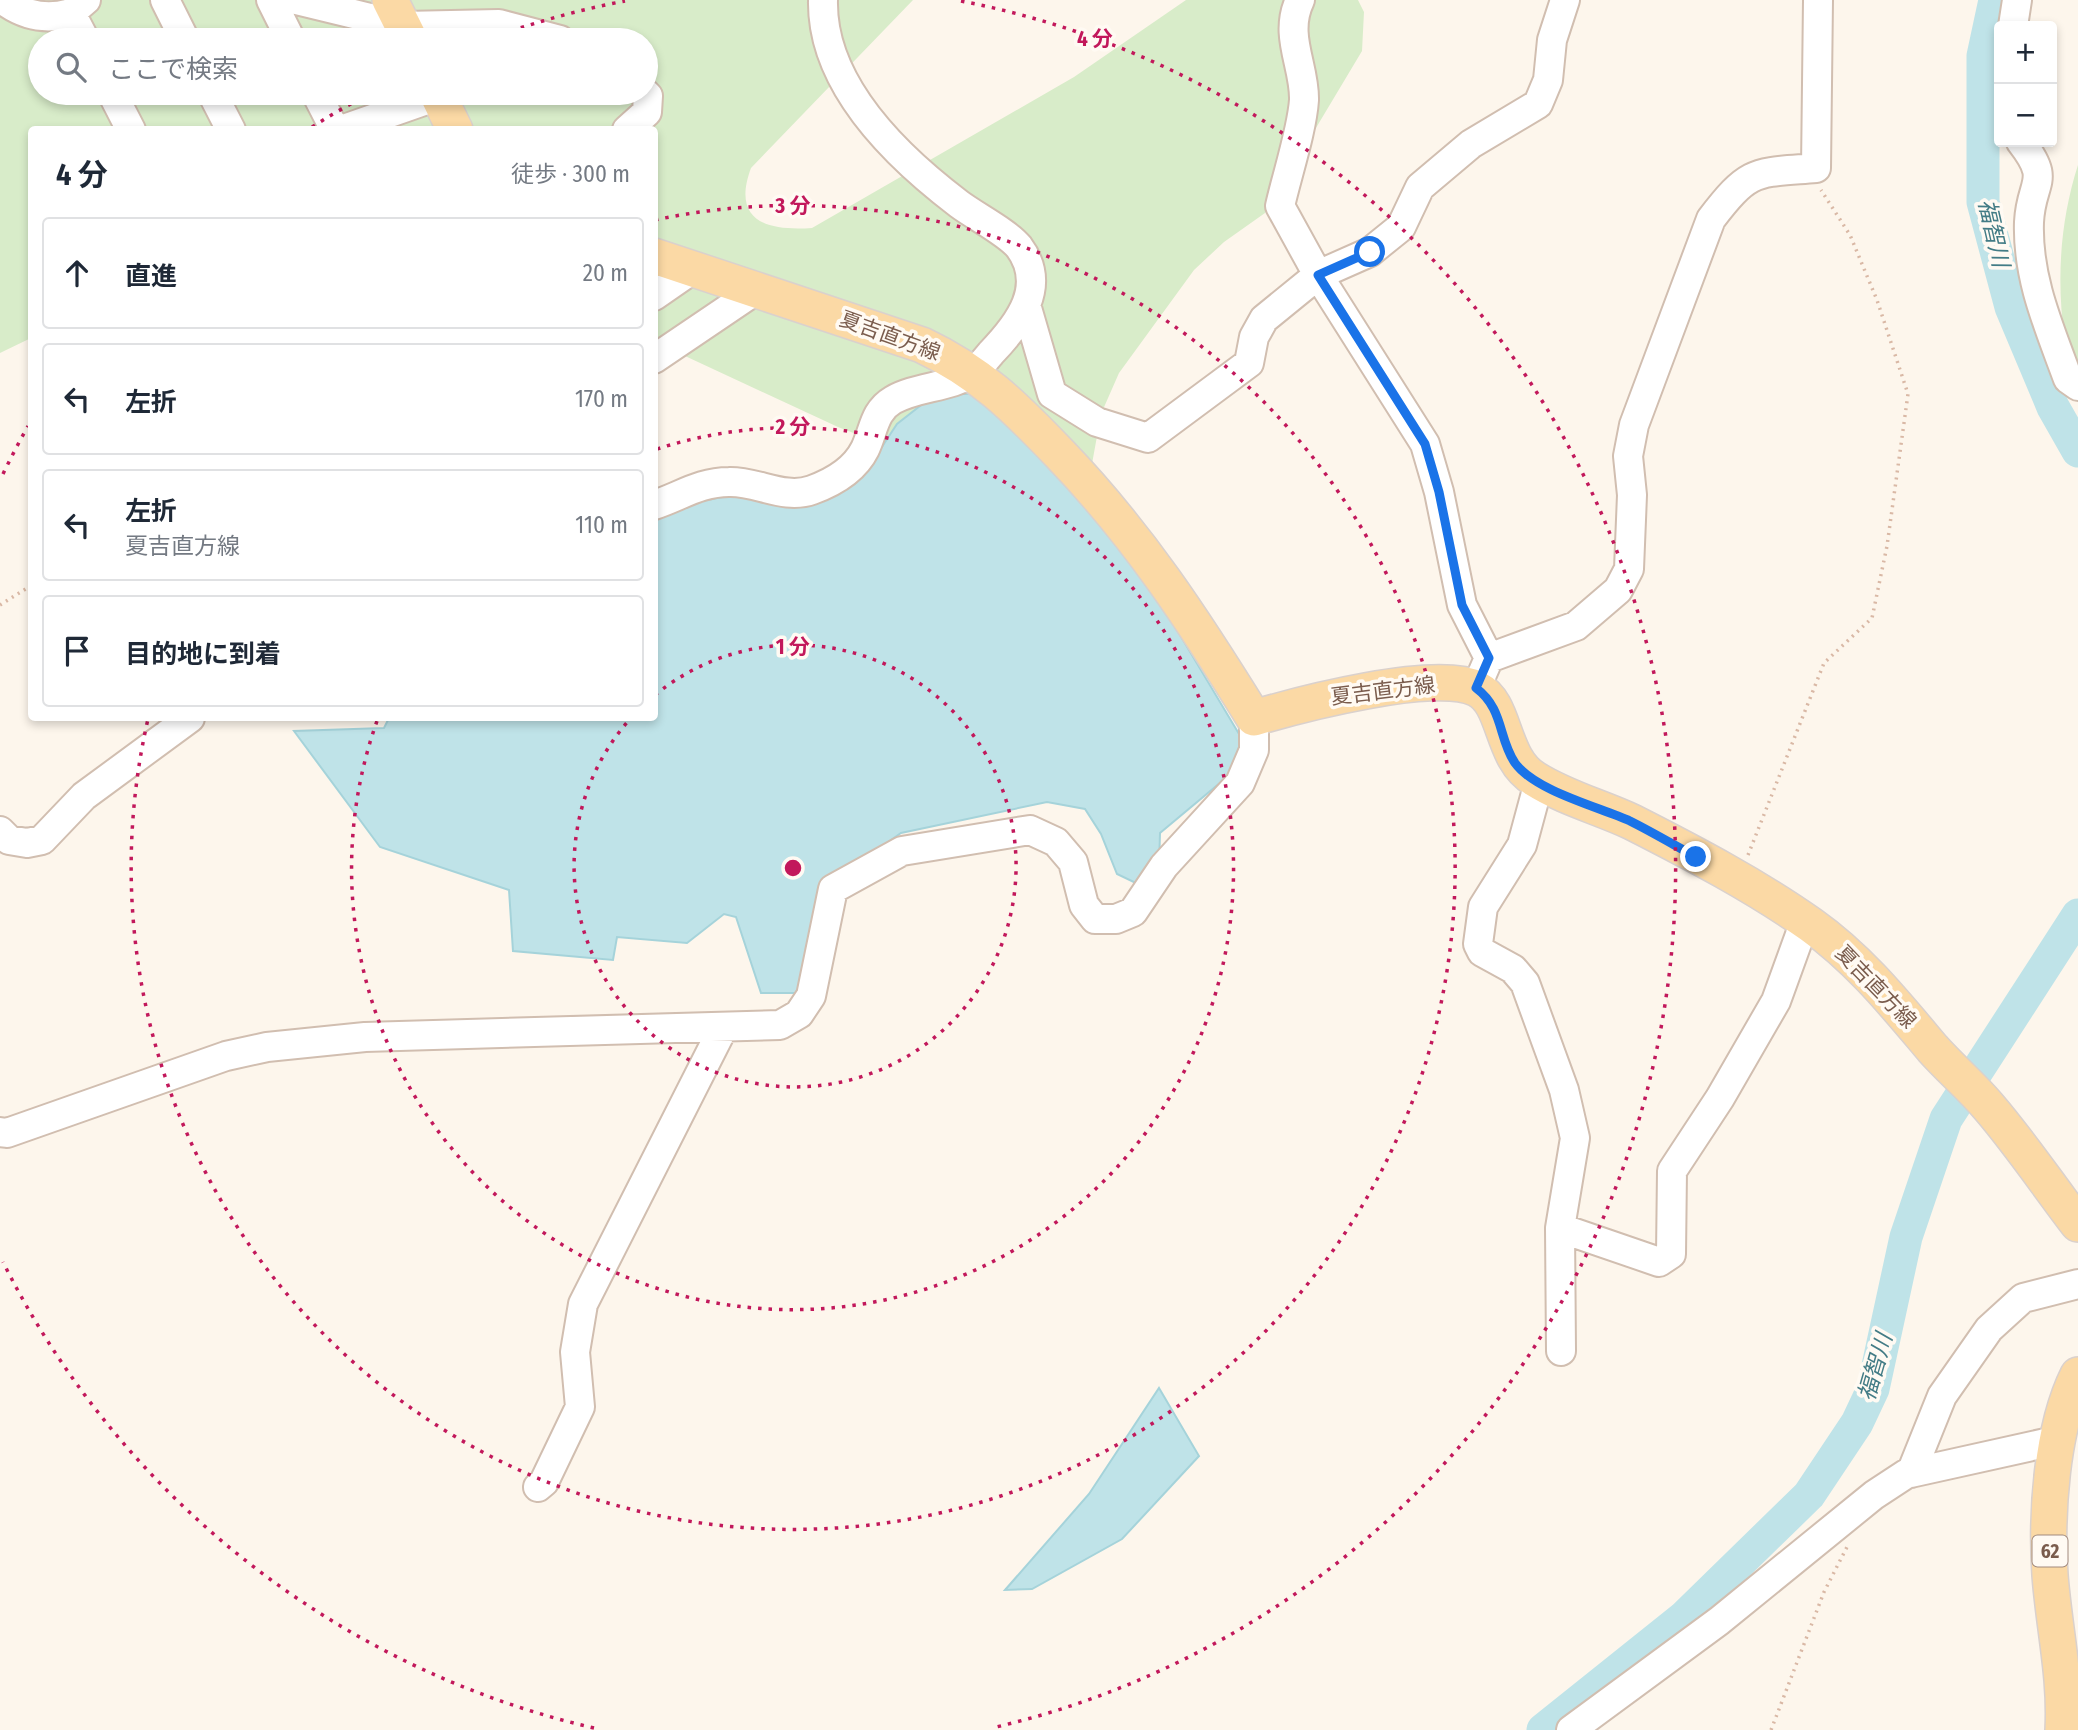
<!DOCTYPE html>
<html lang="ja">
<meta charset="utf-8">
<style>
:root{--surface:#fff;--page:#f2f2f3;--text:#1f2937;--muted:#747a83;--line:#e0e1e3}
body{margin:0;font-family:"Fira Sans Condensed","Noto Sans JP",sans-serif;background:var(--page);color:var(--text)}
.controls{position:absolute;right:21px;top:21px;display:grid;overflow:hidden;border-radius:7px;box-shadow:0 4px 10px #0003}
.controls button{width:63px;height:63px;display:grid;place-items:center;padding:0;border:0;border-bottom:2px solid var(--line);background:var(--surface);color:var(--text);font:35px sans-serif}
.stop{position:absolute;width:21px;height:21px;margin:-16px;border:5px solid #1a73e8;border-radius:50%;background:#fff}
.stop.end{background:#1a73e8;border-color:#fff;box-shadow:0 2px 7px #0008}
.list{margin:0;padding:0;list-style:none}
h2{display:flex;justify-content:space-between;align-items:center;height:91px;margin:0;padding:0 28px;font-size:30px}
h2 small{font-size:23px;font-weight:400;color:var(--muted)}
.list li{display:grid;grid-template-columns:46px 1fr auto;gap:21px;align-items:center;box-sizing:border-box;height:112px;margin:0 14px 14px;padding:0 14px;border:2px solid var(--line);border-radius:7px}
.list b{display:block;font-size:26px;white-space:nowrap}
.list p{margin:0;font-size:23px;white-space:nowrap;color:var(--muted)}
.list em{font-size:23px;font-style:normal;color:var(--muted)}
.icon{flex:none;width:38px;height:38px;fill:none;stroke:currentColor;stroke-width:2;stroke-linecap:round;stroke-linejoin:round}
.map{position:relative;flex:none;width:2078px;height:1730px;overflow:hidden}
.search{position:absolute;background:var(--surface);box-shadow:0 4px 10px #0003;left:28px;top:28px;width:630px;height:77px;display:flex;align-items:center;gap:18px;box-sizing:border-box;padding:0 24px;border-radius:38px;color:var(--muted);font-size:26px}
.panel{position:absolute;background:var(--surface);box-shadow:0 4px 10px #0003;left:28px;top:126px;width:630px;height:595px;border-radius:7px}
.map>svg:first-child{display:block}
</style>
<div class="map">
<svg width="2078" height="1730" viewBox="0 0 2078 1730">
<rect width="100%" height="100%" fill="#fdf6ec"/>
<path fill="#d8ecc9" fill-rule="evenodd" d="M 0,0 L 913,0 L 751,168 C 731,222 768,231 812,228 L 1074,77 L 1186,0 L 1358,0 L 1364,12 L 1362,51 L 1265,213 L 1224,242 L 1194,270 L 1119,373 L 1101,414 L 1088,486 L 975,480 L 838,427 L 655,342 L 654,130 L 32,130 L 31,338 L 0,353 ZM 40,40 L 646,40 L 646,93 L 40,93 Z
M 2078,165 L 2078,397 C 2055,322 2054,240 2078,165 Z"/>
<path fill="#bfe3e8" stroke="#a5d3da" stroke-width="2" d="M 989,393 L 1133,556 L 1245,744 L 1227,777 L 1160,833 L 1159,867 L 1138,884 L 1117,874 L 1101,834 L 1085,809 L 1047,802 L 901,833 L 828,885 L 803,993 L 761,993 L 736,917 L 724,914 L 687,943 L 617,937 L 613,960 L 513,951 L 509,890 L 380,847 L 294,731 L 384,728 L 389,718 L 654,718 L 655,516 L 672,507 L 868,468 L 897,424 L 934,395 Z
M 1159,1388 L 1199,1456 L 1122,1539 L 1032,1589 L 1005,1590 L 1089,1494 Z"/>
<g fill="none" stroke-linecap="round" stroke-linejoin="round">
<path stroke="#bfe3e8" stroke-width="33" d="M 1995,0 L 1983,56 L 1983,202 L 2011,307 L 2053,407 L 2078,451
M 1543,1730 L 1683,1618 L 1809,1495 L 1857,1423 L 1873,1389 L 1906,1237 L 1946,1119 L 2078,915"/>
<defs>
<path id="minor" d="M 3,0 C 24,16 47,20 71,13
M 165,0 L 185,40
M 271,0 L 291,40
M 296,0 L 403,26 L 499,24 L 560,40
M 1300,0 C 1283,35 1305,66 1304,100 C 1302,130 1287,175 1280,206 L 1318,275 L 1425,444 L 1439,492 L 1462,605 L 1489,658
M 2013,26 L 2017,0
M 85,40 L 71,13 L 86,0
M 112,93 L 131,130
M 212,93 L 231,130
M 316,93 L 335,130
M 341,130 L 438,96
M 627,130 L 647,112 L 648,96 L 645,93
M 2021,142 C 2052,182 2031,180 2029,222 C 2027,278 2049,327 2068,379 L 2078,386
M 654,296 L 693,269
M 1027,308 L 1052,394 L 1097,422 L 1148,438 L 1249,363 L 1254,337 L 1264,319 L 1318,275 L 1370,252 L 1401,227 L 1420,187 L 1471,144 L 1538,104 L 1548,80 L 1552,40 L 1565,0
M 654,359 L 756,290
M 654,505 C 681,496 700,482 729,482 C 757,481 784,500 812,490 C 834,482 855,469 865,449 C 874,430 874,411 893,400 C 917,386 951,388 973,372 C 980,367 986,359 991,353 C 1019,324 1048,286 1019,247 C 1008,233 975,216 959,204 C 897,157 821,84 823,0
M 1476,688 L 1489,658 L 1576,626 L 1618,590 L 1629,569 L 1632,495 L 1628,456 L 1634,425 L 1711,219 C 1750,168 1755,173 1816,168 L 1818,0
M 1539,782 L 1522,845 L 1483,907 L 1478,944 L 1482,952 L 1513,969 L 1525,983 L 1564,1090 L 1575,1138 L 1560,1228
M 0,831 L 9,840 L 27,843 L 42,840 L 84,796 L 190,718
M 0,1132 L 7,1133 L 226,1056 L 267,1047 L 365,1037 L 780,1025 L 799,1014 L 811,996 L 833,889 L 902,851 L 1030,830 L 1056,842 L 1073,862 L 1084,905 L 1095,919 L 1116,919 L 1133,912 L 1164,866 L 1240,783 L 1254,750 L 1254,718
M 1561,1351 L 1560,1228 L 1659,1262 L 1671,1254 L 1672,1171 L 1720,1098 L 1776,1001 L 1805,921
M 1911,1473 L 1942,1396 L 1989,1329 L 2023,1298 L 2078,1284
M 538,1487 L 544,1482 L 580,1407 L 575,1352 L 583,1304 L 723,1028
M 1571,1730 L 1719,1621 L 1874,1495 L 1906,1474 L 2059,1440"/>
<path id="major" d="M 390,0 L 410,40
M 437,93 L 455,130
M 654,256 L 922,345 C 981,373 1014,406 1059,453 C 1138,535 1194,621 1254,718 C 1298,705 1437,668 1477,689 C 1507,704 1500,758 1535,779 C 1565,798 1600,807 1632,822 C 1693,853 1756,886 1811,925 C 1859,959 1895,1004 1933,1049 C 1951,1069 1971,1086 1988,1106 C 2020,1143 2048,1185 2078,1224
M 2063,1730 C 2066,1677 2054,1628 2050,1575 C 2046,1515 2051,1429 2078,1375"/>
</defs>
<use href="#minor" stroke="#d1beb0" stroke-width="32"/>
<use href="#major" stroke="#dad1cd" stroke-width="38"/>
<path stroke="#d9b8a5" stroke-width="3.5" stroke-dasharray="2 5" stroke-linecap="butt" d="M 0,605 L 32,585
M 1748,855 L 1824,663 L 1872,618 L 1887,546 L 1908,394 L 1877,300 L 1850,235 L 1821,190
M 1771,1730 L 1824,1592 L 1847,1547"/>
<use href="#minor" stroke="#fff" stroke-width="28"/>
<use href="#major" stroke="#fbd9a5" stroke-width="35"/>
</g>
<g fill="none" stroke-linecap="round" stroke-linejoin="round">
<path stroke="#1a73e8" stroke-width="9" d="M 1370,252 L 1318,275 L 1425,444 L 1439,492 L 1462,605 L 1489,658 L 1476,688 C 1504,709 1498,738 1515,763 C 1535,791 1599,807 1630,821 C 1652,832 1674,845 1696,857"/>
</g>
<g fill="none" stroke="#c2185b" stroke-width="3.5" stroke-dasharray="3.5 7">
<path d="M655 695A221 221 0 1 1 630 719"/>
<path d="M657 449A441 441 0 1 1 377 721"/>
<path d="M655 220A662 662 0 1 1 148 719"/>
<path d="M594 1728A883 883 0 0 1 3 1262M3 474A883 883 0 0 1 28 426M312 127A883 883 0 0 1 365 96M491 38A883 883 0 0 1 625 1M961 1A883 883 0 0 1 992 1728"/>
</g>
<g text-anchor="middle" dominant-baseline="central" stroke-width="7" stroke-linejoin="round" paint-order="stroke">
<rect fill="#fffaf3" stroke="#a28b7f" stroke-width="2" x="2032.5" y="1535.5" width="35" height="31" rx="5"/>
<g font-size="19" font-weight="bold" fill="#7a5c4d">
<text x="2050" y="1551">62</text>
</g>
<g font-size="21" fill="#7a5c4d" stroke="#fffaf3">
<text transform="translate(890 336) rotate(20)">夏吉直方線</text>
<text transform="translate(1383 691) rotate(-7)">夏吉直方線</text>
<text transform="translate(1876 987) rotate(46)">夏吉直方線</text>
</g>
<g font-size="23" font-style="italic" fill="#437c86" stroke="#fffaf3">
<text transform="translate(1994 233) rotate(77)">福智川</text>
<text transform="translate(1875 1367) rotate(-74)">福智川</text>
</g>
</g>
<circle cx="793" cy="868" r="10" fill="#c2185b" stroke="#fffaf3" stroke-width="3.5"/>
<g font-size="21" text-anchor="middle" font-weight="bold" fill="#c2185b" stroke="#fffaf3" stroke-width="7" stroke-linejoin="round" paint-order="stroke">
<text x="1095" y="46">4 分</text>
<text x="793" y="213">3 分</text>
<text x="793" y="434">2 分</text>
<text x="793" y="654">1 分</text>
</g>
</svg>
<div class="controls">
<button>+</button>
<button>−</button>
</div>
<div class="stop" style="left:1370px;top:252px"></div>
<div class="stop end" style="left:1696px;top:857px"></div>
<div class="search"><svg class="icon" aria-label="search" viewBox="0 0 24 24"><circle cx="10" cy="10" r="6"/><path d="M15 15l6 6"/></svg>ここで検索</div>
<section class="panel">
<h2>4 分<small>徒歩 · 300 m</small></h2>
<ul class="list">
<li><svg class="icon" aria-label="ahead" viewBox="0 0 24 24"><path d="M12 20V5M6 11l6-6 6 6"/></svg><div><b>直進</b></div><em>20 m</em></li>
<li><svg class="icon" aria-label="left" viewBox="0 0 24 24"><path d="M17 20v-9H6M10 6l-5 5 5 5"/></svg><div><b>左折</b></div><em>170 m</em></li>
<li><svg class="icon" aria-label="left" viewBox="0 0 24 24"><path d="M17 20v-9H6M10 6l-5 5 5 5"/></svg><div><b>左折</b><p>夏吉直方線</p></div><em>110 m</em></li>
<li><svg class="icon" aria-label="arrive" viewBox="0 0 24 24"><path d="M6 21V4h12l-3 4 3 4H6"/></svg><div><b>目的地に到着</b></div></li>
</ul>
</section>
</div>
